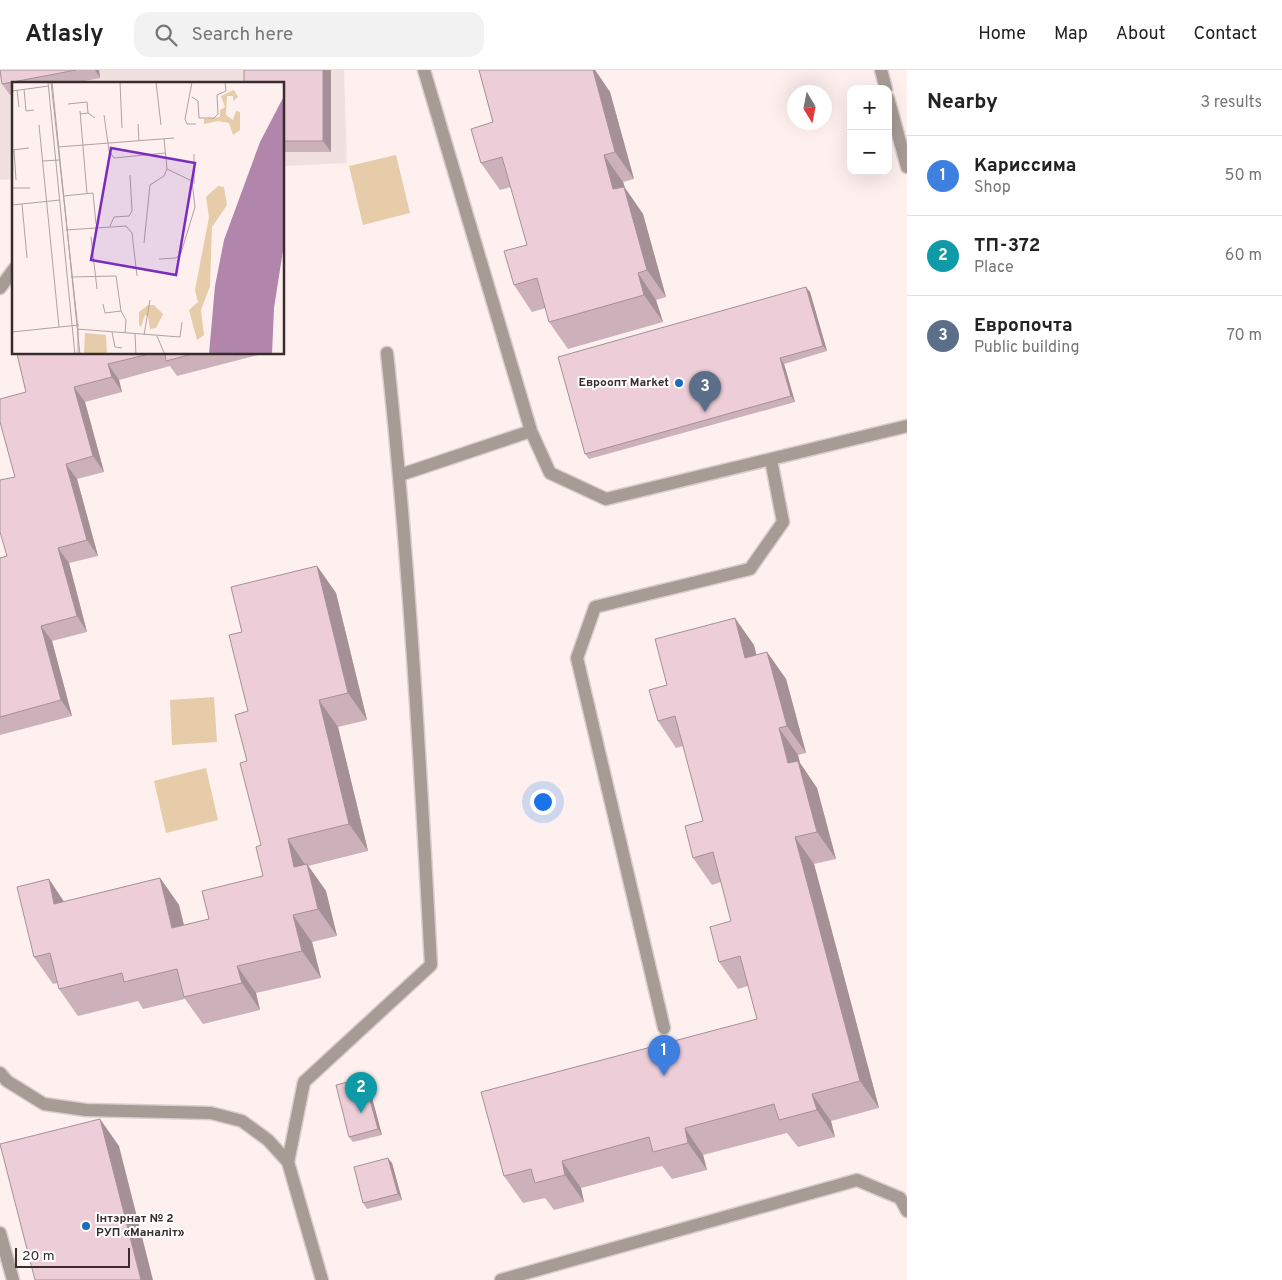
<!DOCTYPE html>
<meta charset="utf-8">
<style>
:root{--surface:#fff;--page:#f2f2f2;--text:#222;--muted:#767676;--line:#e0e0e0;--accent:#1a73e8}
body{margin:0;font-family:Overpass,sans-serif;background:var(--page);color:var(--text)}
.controls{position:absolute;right:15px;top:15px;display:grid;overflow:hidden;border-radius:10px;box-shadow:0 5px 20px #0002}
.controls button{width:45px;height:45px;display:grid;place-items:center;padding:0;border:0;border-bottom:1px solid var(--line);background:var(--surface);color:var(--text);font:25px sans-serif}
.compass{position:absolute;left:787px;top:15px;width:45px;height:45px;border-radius:50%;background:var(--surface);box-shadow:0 5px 20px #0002;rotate:170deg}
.scale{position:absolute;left:15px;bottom:12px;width:115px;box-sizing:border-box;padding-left:5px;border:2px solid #392c2c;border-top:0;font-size:14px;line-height:18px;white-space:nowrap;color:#392c2c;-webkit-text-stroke:4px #fff;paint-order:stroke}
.you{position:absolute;left:542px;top:731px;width:18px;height:18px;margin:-12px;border:4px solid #fff;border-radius:50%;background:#1a73e8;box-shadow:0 0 0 8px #1a73e833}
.badge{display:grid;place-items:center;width:32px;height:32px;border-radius:50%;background:var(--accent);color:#fff;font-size:16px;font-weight:700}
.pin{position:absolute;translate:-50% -41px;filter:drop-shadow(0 1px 2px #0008)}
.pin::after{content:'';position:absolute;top:26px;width:18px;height:15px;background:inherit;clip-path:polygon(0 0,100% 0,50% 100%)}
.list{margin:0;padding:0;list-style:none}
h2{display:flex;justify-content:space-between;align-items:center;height:65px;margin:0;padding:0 20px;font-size:21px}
h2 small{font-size:16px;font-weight:400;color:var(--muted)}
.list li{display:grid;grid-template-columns:32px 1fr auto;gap:15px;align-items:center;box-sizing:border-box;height:80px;padding:0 20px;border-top:1px solid var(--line)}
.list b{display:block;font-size:19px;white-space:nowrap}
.list p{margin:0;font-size:16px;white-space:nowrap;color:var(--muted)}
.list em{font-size:16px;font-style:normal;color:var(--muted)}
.icon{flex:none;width:28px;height:28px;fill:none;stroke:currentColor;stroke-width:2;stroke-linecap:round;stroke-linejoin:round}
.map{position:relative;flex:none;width:907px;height:1210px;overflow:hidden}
header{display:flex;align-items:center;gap:30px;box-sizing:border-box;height:70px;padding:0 25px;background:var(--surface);border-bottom:1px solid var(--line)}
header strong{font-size:24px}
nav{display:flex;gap:28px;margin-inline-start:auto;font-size:18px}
.search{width:350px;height:45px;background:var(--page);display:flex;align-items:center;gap:12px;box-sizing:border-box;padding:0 18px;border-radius:15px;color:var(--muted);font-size:19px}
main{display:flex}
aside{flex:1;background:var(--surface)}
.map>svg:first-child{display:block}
</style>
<header>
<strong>Atlasly</strong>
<div class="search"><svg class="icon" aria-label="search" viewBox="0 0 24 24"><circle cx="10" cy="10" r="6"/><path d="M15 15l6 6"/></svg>Search here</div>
<nav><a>Home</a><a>Map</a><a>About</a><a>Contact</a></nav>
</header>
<main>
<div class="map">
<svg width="907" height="1210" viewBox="0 0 907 1210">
<rect width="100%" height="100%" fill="#fdf0ef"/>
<path fill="#f1e0e0" d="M 0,0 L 344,0 L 347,93 L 284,96 L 284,14 L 14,14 L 14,109 L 0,110 Z"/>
<path fill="#e6cca9" d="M 396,85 L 410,143 L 363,155 L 349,96 Z
M 214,627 L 217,672 L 172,675 L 170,630 Z
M 206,698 L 218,750 L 166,763 L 154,711 Z"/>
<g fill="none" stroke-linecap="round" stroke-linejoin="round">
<defs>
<path id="minor" d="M 424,0 L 531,361 L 550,403 L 606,429 L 907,356
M 881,0 L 886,19
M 888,28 L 907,97
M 0,218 L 14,199
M 400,405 L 531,361
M 664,958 L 577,588 L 595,537 L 750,499 L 783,452 L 771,390
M 0,1003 L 7,1011 L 44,1034 L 86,1040 L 211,1043 L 242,1051 L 268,1070 L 288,1092 L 322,1210
M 288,1092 L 304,1012 L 431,895 C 420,691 409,487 387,283
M 0,1163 L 13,1210
M 501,1210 L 857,1110 L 900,1128 L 907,1141"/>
</defs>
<use href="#minor" stroke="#dacdcc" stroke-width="15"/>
<use href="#minor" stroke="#a69b95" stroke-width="12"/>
</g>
<path fill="#ccb1ba" d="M 0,0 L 99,0 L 100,8 L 69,14 L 14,14 L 14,24 L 10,25 L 2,14 Z
M 331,0 L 331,82 L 284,82 L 284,14 Z
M 479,0 L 595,0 L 610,22 L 634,109 L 623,112 L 625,118 L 643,144 L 666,227 L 656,230 L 663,252 L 568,279 L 549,252 L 546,238 L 532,242 L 514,215 L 527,175 L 511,117 L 500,120 L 481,93 L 493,52 Z
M 810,222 L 827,281 L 784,294 L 795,332 L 589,389 L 585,384 Z
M 17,284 L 257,284 L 258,285 L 177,306 L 170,296 L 119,310 L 122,322 L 85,332 L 104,402 L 77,409 L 98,486 L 69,493 L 87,562 L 52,571 L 72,646 L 0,665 L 0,488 L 7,486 L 15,407 L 26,322 Z
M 317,496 L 336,523 L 367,650 L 338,657 L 368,781 L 308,796 L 326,821 L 337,866 L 312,872 L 321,908 L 256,923 L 260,940 L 203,954 L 185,929 L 143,939 L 138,931 L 78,946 L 59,919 L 58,913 L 53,914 L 34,887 L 64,832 L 160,808 L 179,835 L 184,855 L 209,849 L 263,806 L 261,775 L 247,691 L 248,641 L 242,562 Z
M 754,575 L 756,585 L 767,582 L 786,609 L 806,683 L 798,685 L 800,693 L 817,718 L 836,789 L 814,794 L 879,1038 L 831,1051 L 835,1067 L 798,1077 L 787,1063 L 703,1085 L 707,1100 L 672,1109 L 662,1096 L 581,1118 L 584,1132 L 554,1140 L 545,1128 L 523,1133 L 504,1106 L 757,949 L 748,916 L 738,919 L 719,892 L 731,851 L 721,812 L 712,815 L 693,788 L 703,751 L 683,676 L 676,678 L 658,651 L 667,615 Z
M 364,1008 L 368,1013 L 382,1065 L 353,1072 L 349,1067 Z
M 392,1093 L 402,1130 L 367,1139 L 363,1133 Z"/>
<path fill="#a69097" d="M 95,0 L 99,0 L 100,8 Z
M 323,0 L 331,0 L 331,82 L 323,71 Z
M 593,0 L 595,0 L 610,22 L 634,109 L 615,82 Z
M 604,85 L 623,112 L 625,118 L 643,144 L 666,227 L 647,200 L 613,119 Z
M 638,203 L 656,230 L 663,252 L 644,225 Z
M 806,217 L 810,222 L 827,281 L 823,276 Z
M 780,288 L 784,294 L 795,332 L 791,326 Z
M 108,294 L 119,310 L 122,322 L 112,307 Z
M 74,317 L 85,332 L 104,402 L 93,386 Z
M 66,394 L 77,409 L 98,486 L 87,470 Z
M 58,478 L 69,493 L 87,562 L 77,546 Z
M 317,496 L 336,523 L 367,650 L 348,623 Z
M 735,548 L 754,575 L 764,615 L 745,588 Z
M 41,556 L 52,571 L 72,646 L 61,630 Z
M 767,582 L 786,609 L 806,683 L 787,656 Z
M 319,630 L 338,657 L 368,781 L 349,754 Z
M 779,658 L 798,685 L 800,693 L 817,718 L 836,789 L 817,762 L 788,693 Z
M 795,767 L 814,794 L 879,1038 L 860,1011 Z
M 288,769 L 306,796 L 294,797 Z
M 307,794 L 326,821 L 337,866 L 318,839 Z
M 160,808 L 179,835 L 191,885 L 172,858 Z
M 49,809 L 67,836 L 54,834 Z
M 293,845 L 312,872 L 321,908 L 302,881 Z
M 237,896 L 256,923 L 260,940 L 242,913 Z
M 364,1008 L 368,1013 L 382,1065 L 378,1059 Z
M 812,1024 L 831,1051 L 835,1067 L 817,1040 Z
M 100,1049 L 119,1076 L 153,1210 L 141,1210 Z
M 685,1058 L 703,1085 L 707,1100 L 688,1073 Z
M 388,1088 L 392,1093 L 402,1130 L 398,1124 Z
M 562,1091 L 581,1118 L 584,1132 L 565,1105 Z"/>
<path fill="#edced8" stroke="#a69097" d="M 0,0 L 76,0 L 2,14 Z
M 244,0 L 323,0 L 323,71 L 284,71 L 284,14 L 244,14 Z
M 479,0 L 593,0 L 615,82 L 604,85 L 613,119 L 624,117 L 647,200 L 638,203 L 644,225 L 549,252 L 537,208 L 514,215 L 504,181 L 527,175 L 502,87 L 481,93 L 471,59 L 493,52 Z
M 806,217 L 823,276 L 780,288 L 791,326 L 585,384 L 558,287 Z
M 17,284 L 149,284 L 108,294 L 112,307 L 74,317 L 93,386 L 66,394 L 87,470 L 58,478 L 77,546 L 41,556 L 61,630 L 0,647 L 0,488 L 7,486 L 0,462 L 0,410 L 15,407 L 0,352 L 0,329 L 26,322 Z
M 165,284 L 192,284 L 166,291 Z
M 317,496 L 348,623 L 319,630 L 349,754 L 288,769 L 294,797 L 307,794 L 318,839 L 293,845 L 302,881 L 237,896 L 242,913 L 184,927 L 177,899 L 124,912 L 122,903 L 59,919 L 50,883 L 34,887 L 17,817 L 49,809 L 54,834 L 160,808 L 172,858 L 209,849 L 202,821 L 263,806 L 256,777 L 261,775 L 240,693 L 247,691 L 235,645 L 248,641 L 229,565 L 242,562 L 231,517 Z
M 735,548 L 745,588 L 767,582 L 787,656 L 779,658 L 788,693 L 798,691 L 817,762 L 795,767 L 860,1011 L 812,1024 L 817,1040 L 779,1050 L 774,1034 L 685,1058 L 688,1073 L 653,1082 L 649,1067 L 562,1091 L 565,1105 L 535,1113 L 531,1099 L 504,1106 L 481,1022 L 757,949 L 740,886 L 719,892 L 710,857 L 731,851 L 713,782 L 693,788 L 685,756 L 703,751 L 675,646 L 658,651 L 649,620 L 667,615 L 655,569 Z
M 364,1008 L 378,1059 L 349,1067 L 336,1015 Z
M 100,1049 L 141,1210 L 35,1210 L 0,1074 Z
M 388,1088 L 398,1124 L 363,1133 L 354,1097 Z"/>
<g fill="#1b6cbb" stroke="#fff" stroke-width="2">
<circle cx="679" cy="313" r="5"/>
<circle cx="86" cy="1156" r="5"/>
</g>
<g text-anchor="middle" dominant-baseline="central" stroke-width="4" stroke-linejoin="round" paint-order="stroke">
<g font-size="12" font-weight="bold" fill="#392c2c" stroke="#fff" text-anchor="end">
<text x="669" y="313">Евроопт Market</text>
<text x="96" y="1149" text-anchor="start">Інтэрнат № 2<tspan x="96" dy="14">РУП «Маналіт»</tspan></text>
</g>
</g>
<g transform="translate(12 12)">
<rect width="272" height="272" fill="#fdf0ef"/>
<path d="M 222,8 L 226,15 L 221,19 L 221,14 L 215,14 L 214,33 L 221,38 L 224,29 L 228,30 L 228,48 L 221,53 L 217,41 L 206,39 L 192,42 L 192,37 L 208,35 L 208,28 L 213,25 L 209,14 ZM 206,104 L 212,105 L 215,123 L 200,145 L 198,204 L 189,228 L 192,253 L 185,258 L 177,228 L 186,220 L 183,208 L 197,135 L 194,115 ZM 136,223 L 142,223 L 151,232 L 144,246 L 138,247 L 136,234 L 133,233 L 129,245 L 127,243 L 127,230 ZM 73,251 L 94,253 L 95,272 L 72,272 Z" fill="#e6cca9"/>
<path d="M 272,14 L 272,162 L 262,226 L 260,272 L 197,272 L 203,204 L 212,158 L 248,60 Z" fill="#b185ac"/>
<path fill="none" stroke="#afa2a1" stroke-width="1" d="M 36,0 L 63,273M 39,0 L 66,247 L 66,273M 40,0 L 68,273M 108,0 L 110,46M 144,0 L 149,43M 180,0 L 173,37 L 175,42 L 184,42M 12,7 L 14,29 L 22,28M 5,8 L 7,25M 0,9 L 37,4M 180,15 L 186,19 L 187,36 L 202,36 L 206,32 L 205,13 L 214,9 L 213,0M 56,22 L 75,20 L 76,31M 68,29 L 75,112M 68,32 L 76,31 L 83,36M 92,33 L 97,69 L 102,76 L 153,71M 126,42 L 127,59M 27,43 L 47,245M 46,65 L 162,56M 0,68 L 17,66M 2,68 L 4,98M 182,72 L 182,102M 31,79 L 47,78M 0,106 L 18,106M 51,114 L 81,111 L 84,142M 10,122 L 15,176M 0,123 L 48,118M 98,144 L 102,135 L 117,134 L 120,129 L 118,93M 54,148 L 114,144 L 120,151 L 125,194M 79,155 L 85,207M 132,161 L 138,103 L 152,94 L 155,87M 147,177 L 164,176 L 169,171 L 183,125 L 180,99 L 155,87 L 152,57M 59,195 L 104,194 L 109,229 L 114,238 L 113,251M 91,222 L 93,231 L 109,229M 65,247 L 168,255 L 170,240M 0,250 L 67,243M 100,250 L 103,265 L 110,266M 123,252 L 124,273M 132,253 L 138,218M 145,254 L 153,273"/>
<path fill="#7b2cbf" fill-opacity="0.15" stroke="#7b2cbf" stroke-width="2.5" d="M 99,66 L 183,81 L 164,193 L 79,178 Z"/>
<rect width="272" height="272" fill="none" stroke="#392c2c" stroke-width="2.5"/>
</g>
</svg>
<div class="controls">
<button>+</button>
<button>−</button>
</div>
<svg class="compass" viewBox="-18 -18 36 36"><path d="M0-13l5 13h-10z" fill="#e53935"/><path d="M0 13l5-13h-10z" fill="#767676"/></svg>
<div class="scale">20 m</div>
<div class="you"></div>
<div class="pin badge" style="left:664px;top:1006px;background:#3f7fe0">1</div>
<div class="pin badge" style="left:361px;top:1043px;background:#0f9aa8">2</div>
<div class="pin badge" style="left:705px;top:342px;background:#5c6f8a">3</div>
</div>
<aside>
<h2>Nearby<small>3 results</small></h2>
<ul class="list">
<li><span class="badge" style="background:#3f7fe0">1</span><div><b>Кариссима</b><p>Shop</p></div><em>50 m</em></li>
<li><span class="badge" style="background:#0f9aa8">2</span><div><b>ТП-372</b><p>Place</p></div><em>60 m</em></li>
<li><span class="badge" style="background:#5c6f8a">3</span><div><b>Европочта</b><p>Public building</p></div><em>70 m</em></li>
</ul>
</aside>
</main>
